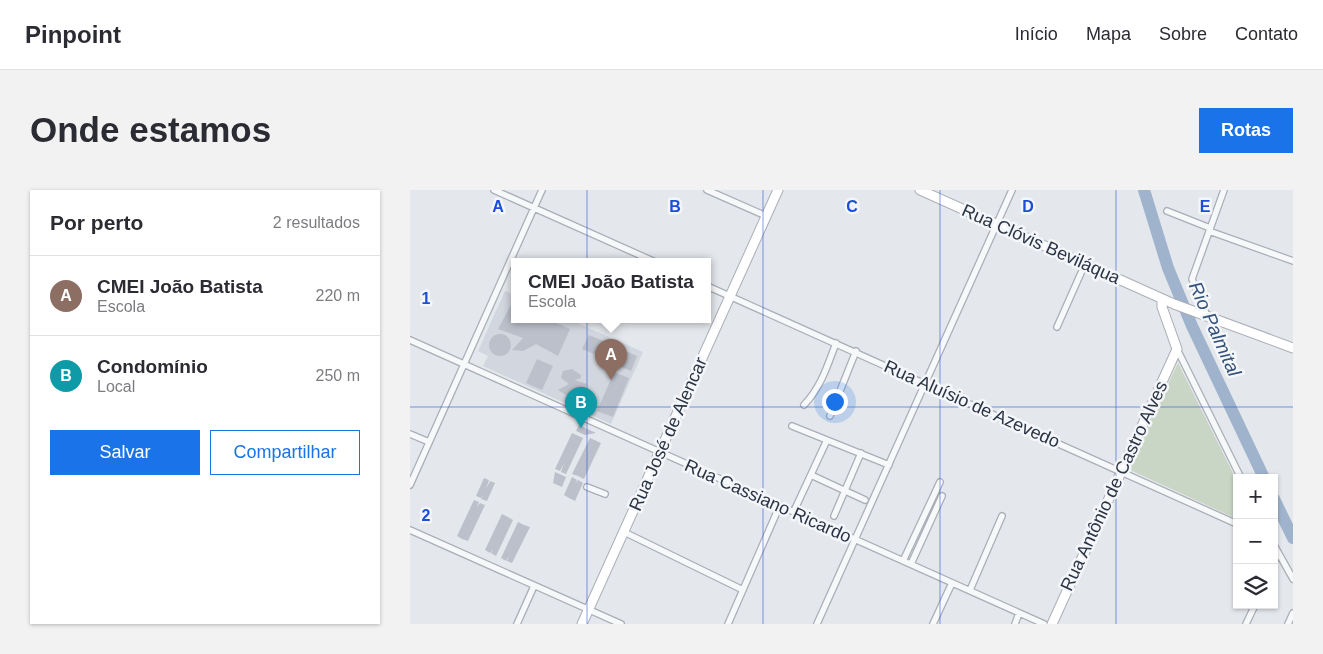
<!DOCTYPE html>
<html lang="pt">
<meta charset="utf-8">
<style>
:root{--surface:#fff;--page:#f2f2f3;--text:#2b2b33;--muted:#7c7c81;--line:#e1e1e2;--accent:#1a73e8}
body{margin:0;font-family:Helvetica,sans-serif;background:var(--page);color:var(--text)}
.controls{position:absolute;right:15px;bottom:15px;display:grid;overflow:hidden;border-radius:0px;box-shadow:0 1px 4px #0004}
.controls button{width:45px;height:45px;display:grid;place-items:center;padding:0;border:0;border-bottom:1px solid var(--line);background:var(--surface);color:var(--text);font:25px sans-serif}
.you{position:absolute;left:424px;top:211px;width:18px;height:18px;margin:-12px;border:4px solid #fff;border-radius:50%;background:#1a73e8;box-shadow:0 0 0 8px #1a73e833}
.badge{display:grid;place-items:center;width:32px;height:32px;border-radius:50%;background:var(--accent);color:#fff;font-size:16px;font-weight:700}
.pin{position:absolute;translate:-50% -41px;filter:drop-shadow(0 1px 2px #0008)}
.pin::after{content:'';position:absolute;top:26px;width:18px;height:15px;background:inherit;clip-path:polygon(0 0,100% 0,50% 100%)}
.popup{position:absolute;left:101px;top:68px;width:200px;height:65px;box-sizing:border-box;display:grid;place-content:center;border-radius:0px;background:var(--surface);filter:drop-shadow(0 1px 4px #0005);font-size:16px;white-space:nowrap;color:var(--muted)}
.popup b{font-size:19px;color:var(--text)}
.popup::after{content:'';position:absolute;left:50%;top:100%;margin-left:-10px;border:10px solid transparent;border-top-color:var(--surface)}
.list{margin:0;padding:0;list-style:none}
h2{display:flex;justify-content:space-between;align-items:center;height:65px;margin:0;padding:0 20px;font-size:21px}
h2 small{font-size:16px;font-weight:400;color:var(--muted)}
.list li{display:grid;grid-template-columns:32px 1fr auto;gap:15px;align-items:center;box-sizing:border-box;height:80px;padding:0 20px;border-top:1px solid var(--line)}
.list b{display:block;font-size:19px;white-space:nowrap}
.list p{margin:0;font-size:16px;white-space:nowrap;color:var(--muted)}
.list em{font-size:16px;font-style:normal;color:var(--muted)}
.actions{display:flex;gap:10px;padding:15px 20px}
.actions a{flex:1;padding:11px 0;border:1px solid var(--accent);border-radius:0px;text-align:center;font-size:18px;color:var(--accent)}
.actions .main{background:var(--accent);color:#fff}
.icon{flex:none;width:28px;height:28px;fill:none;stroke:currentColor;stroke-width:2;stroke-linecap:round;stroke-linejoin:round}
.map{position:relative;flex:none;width:883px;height:434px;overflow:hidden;border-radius:0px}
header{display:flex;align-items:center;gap:30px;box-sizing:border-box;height:70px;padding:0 25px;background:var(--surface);border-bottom:1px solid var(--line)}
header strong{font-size:24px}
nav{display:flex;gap:28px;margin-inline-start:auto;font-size:18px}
.intro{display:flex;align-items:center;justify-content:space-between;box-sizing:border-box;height:120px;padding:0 30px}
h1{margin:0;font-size:35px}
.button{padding:12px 22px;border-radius:0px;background:var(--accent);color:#fff;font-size:18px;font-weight:700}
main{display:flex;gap:30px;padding:0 30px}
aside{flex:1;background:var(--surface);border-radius:0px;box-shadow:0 1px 4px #0004}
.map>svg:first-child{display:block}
</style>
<header>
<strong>Pinpoint</strong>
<nav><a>Início</a><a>Mapa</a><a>Sobre</a><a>Contato</a></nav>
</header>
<div class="intro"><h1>Onde estamos</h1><a class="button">Rotas</a></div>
<main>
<aside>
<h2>Por perto<small>2 resultados</small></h2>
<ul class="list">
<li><span class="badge" style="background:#8d6e63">A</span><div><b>CMEI João Batista</b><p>Escola</p></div><em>220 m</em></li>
<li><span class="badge" style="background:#0f9aa8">B</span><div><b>Condomínio</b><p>Local</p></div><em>250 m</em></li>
</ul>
<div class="actions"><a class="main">Salvar</a><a>Compartilhar</a></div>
</aside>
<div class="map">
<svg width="883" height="434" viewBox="0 0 883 434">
<rect width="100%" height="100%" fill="#e4e7ec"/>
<path fill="#d2d6de" d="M 95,101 L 105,105 L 105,129 L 158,129 L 233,162 L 201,234 L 73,176 L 78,166 L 68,161 Z"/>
<path fill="#c9d6c5" d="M 768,173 L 827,291 L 827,329 L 718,279 Z"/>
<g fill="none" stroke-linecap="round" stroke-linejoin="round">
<path stroke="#9fb4cc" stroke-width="12" d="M 734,0 L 758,78 L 782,136 L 854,288
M 864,309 L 883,348"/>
</g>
<path fill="#bbc0ca" d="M 102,113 L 105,115 L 105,129 L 137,129 L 160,139 L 148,166 L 126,154 L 113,161 L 102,160 L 113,148 L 88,139 Z
M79 155a11 11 0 1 1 22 0a11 11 0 1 1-22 0Z
M 179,145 L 196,152 L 189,166 L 172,159 Z
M 211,159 L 227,166 L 221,181 L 204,174 Z
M 127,169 L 143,176 L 132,200 L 116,193 Z
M 162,179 L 171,185 L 171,188 L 165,190 L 177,194 L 172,203 L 159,207 L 148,200 L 159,194 L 151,188 L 153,181 Z
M 204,182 L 219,188 L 203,227 L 187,221 Z
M 169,235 L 186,243 L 175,245 L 166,241 Z
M 162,243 L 173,248 L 156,284 L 151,282 L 154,273 L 150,281 L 145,279 Z
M 180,248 L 191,253 L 174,289 L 168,286 L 171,279 L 168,286 L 162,284 Z
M 145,282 L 156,287 L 152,297 L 143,293 Z
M 162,287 L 167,290 L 165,294 L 168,290 L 173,293 L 165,311 L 159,308 L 162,301 L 159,308 L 154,305 Z
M 74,288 L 79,290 L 76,299 L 80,291 L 85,293 L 77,311 L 71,309 L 74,304 L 71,308 L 66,306 Z
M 64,310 L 69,312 L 67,317 L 70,313 L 75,315 L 58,351 L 52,349 L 55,344 L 52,349 L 47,346 Z
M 92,324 L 98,327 L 96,332 L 98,327 L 103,330 L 86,366 L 81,363 L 83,359 L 80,363 L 75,360 Z
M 108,332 L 114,335 L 111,339 L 114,335 L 120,337 L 102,373 L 97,371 L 99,366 L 96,371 L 91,368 Z"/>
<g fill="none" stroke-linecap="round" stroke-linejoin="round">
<defs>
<path id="street" d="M 84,0 L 243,71
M 297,0 L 356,26
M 757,21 L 800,38
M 799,41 L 883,71
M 297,96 L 827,334
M 797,126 L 782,89 L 814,0
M 647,137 L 675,74
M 0,150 L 634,434
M 767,159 L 831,288
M 394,215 C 411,197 417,177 426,153
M 420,226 L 446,161
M 382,236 L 479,275
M 0,244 L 19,252
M 401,285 L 455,310
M 0,295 L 132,0
M 177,297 L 195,304
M 384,321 L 417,250
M 424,326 L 451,263
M 0,340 L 211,434
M 214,342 L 333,400
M 864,355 L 883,389
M 493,371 L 530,292
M 864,372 L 868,363
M 501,374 L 532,306
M 560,400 L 592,326
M 107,434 L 124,396
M 318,434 L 370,315
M 407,434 L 602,0
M 523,434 L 542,393
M 605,434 L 609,423
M 836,434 L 845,415
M 878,434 L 883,423"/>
<path id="secondary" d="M 510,0 L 764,114 L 883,158
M 172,434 L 368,0
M 642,434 L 767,159 L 752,117 L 752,109"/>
</defs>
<use href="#street" stroke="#a9aeb7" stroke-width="8"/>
<use href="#secondary" stroke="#a9aeb7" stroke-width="11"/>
<use href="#street" stroke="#f7f8fa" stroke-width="5.5"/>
<use href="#secondary" stroke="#fff" stroke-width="9"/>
</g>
<path fill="none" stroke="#1d4ed8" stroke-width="1" stroke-opacity="0.55" d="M 177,0 L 177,434M 353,0 L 353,434M 530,0 L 530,434M 706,0 L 706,434M 0,217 L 883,217"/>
<g text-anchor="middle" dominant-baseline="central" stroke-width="5" stroke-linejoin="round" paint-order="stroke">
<g font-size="18" fill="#2b3445" stroke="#f4f6f9">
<text transform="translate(631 54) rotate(24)">Rua Clóvis Beviláqua</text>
<text transform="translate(562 214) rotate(24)">Rua Aluísio de Azevedo</text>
<text transform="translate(258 244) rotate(-66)">Rua José de Alencar</text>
<text transform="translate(704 296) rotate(-65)">Rua Antônio de Castro Alves</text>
<text transform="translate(358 311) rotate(24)">Rua Cassiano Ricardo</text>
</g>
<g font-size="19" font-style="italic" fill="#34527a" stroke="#f4f6f9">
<text transform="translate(805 139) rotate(66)">Rio Palmital</text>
</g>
</g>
<g font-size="16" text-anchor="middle" font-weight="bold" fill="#1d4ed8" stroke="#f4f6f9" stroke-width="5" stroke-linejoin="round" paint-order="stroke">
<text x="88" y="22">A</text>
<text x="265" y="22">B</text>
<text x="442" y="22">C</text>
<text x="618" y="22">D</text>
<text x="795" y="22">E</text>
<text x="16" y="114">1</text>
<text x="16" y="331">2</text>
</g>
</svg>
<div class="controls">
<button>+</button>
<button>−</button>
<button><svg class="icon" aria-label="layers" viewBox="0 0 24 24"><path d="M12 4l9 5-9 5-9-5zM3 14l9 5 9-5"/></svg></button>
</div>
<div class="you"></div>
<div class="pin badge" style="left:201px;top:190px;background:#8d6e63">A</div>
<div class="popup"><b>CMEI João Batista</b>Escola</div>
<div class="pin badge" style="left:171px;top:238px;background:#0f9aa8">B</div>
</div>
</main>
